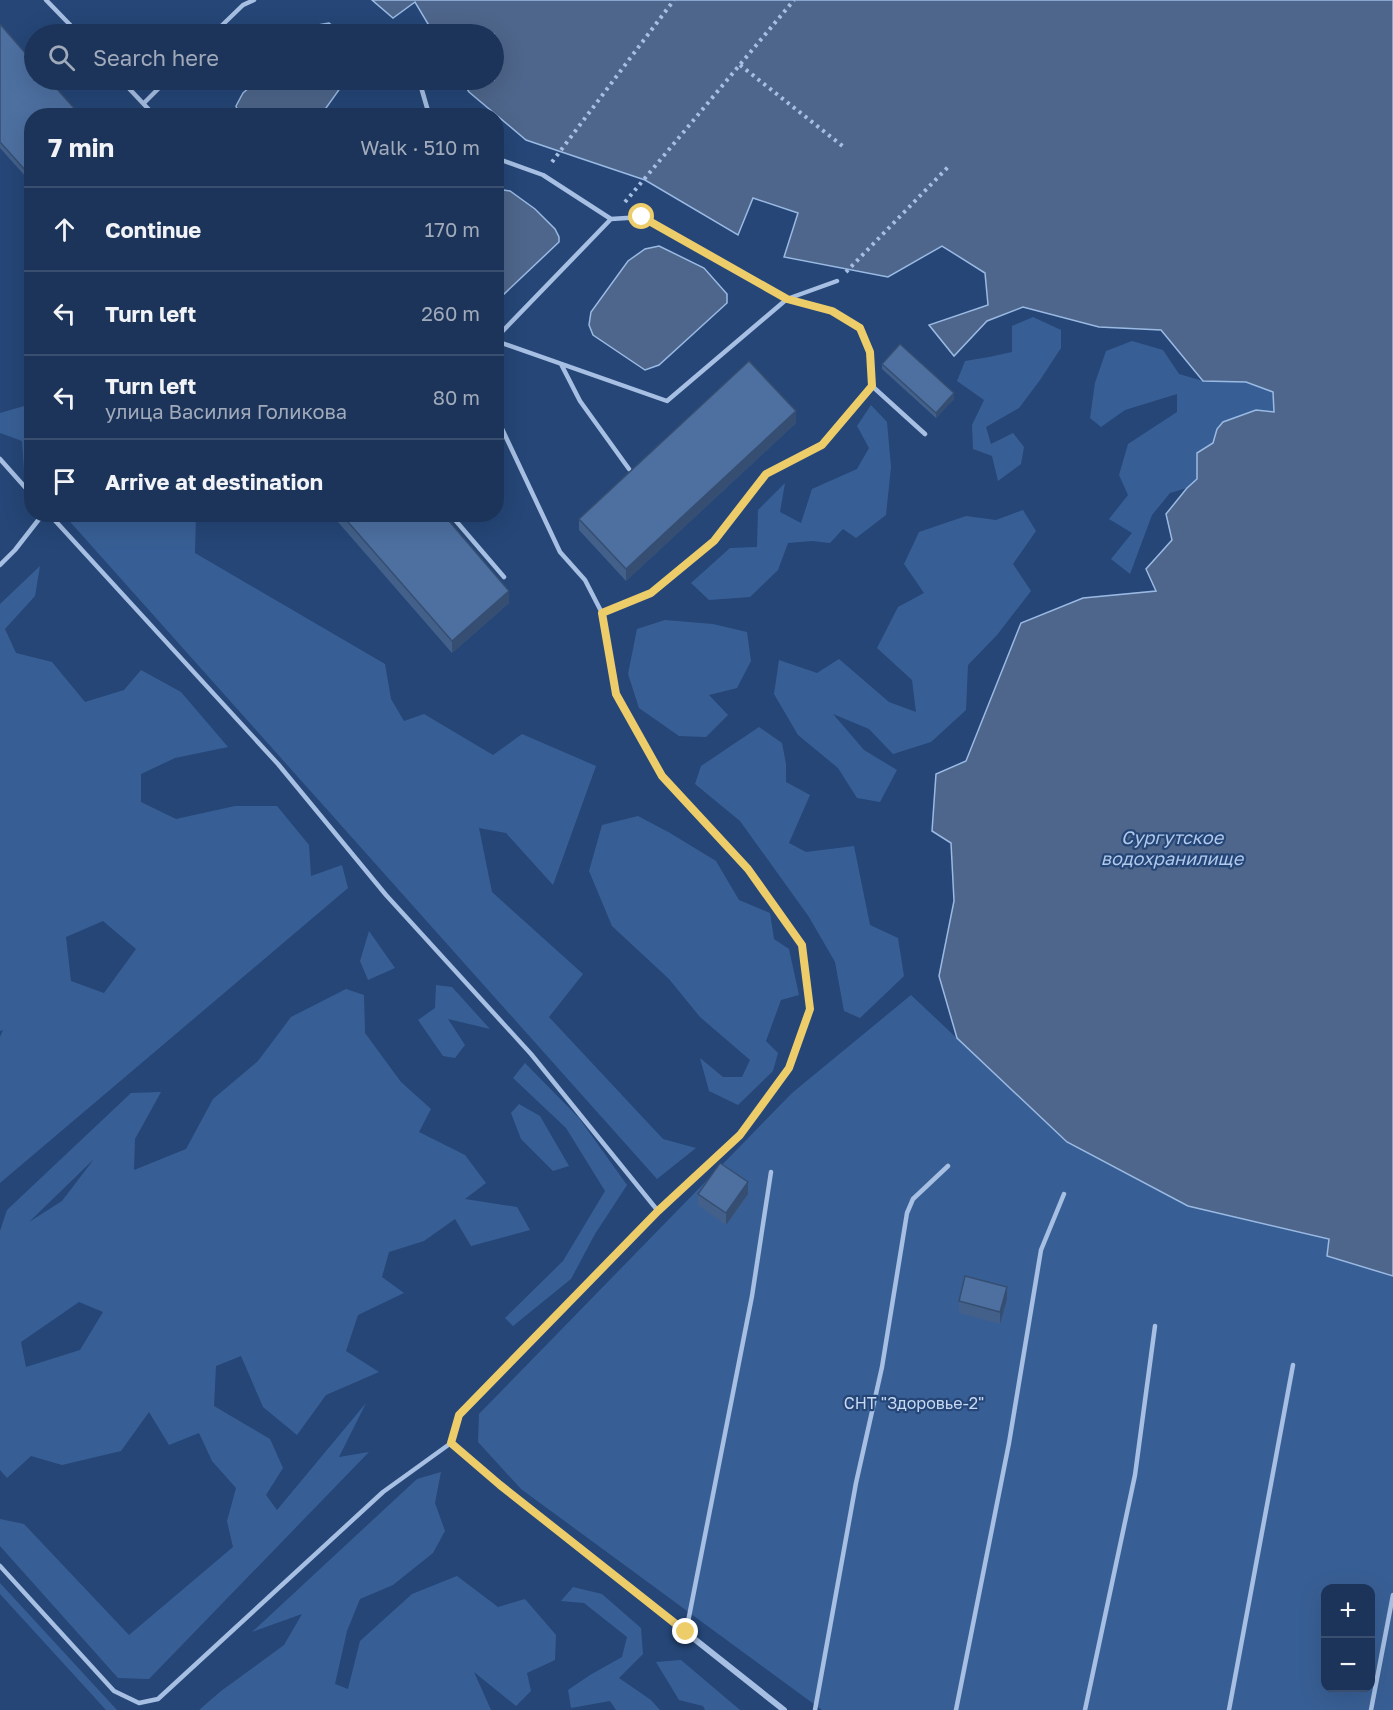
<!DOCTYPE html>
<meta charset="utf-8">
<style>
:root{--surface:#1c3459;--page:#293f62;--text:#f1f3f6;--muted:#a0aaba;--line:#3a4f6f}
body{margin:0;font-family:"Golos Text",sans-serif;background:var(--page);color:var(--text)}
.controls{position:absolute;right:18px;bottom:18px;display:grid;overflow:hidden;border-radius:12px;box-shadow:0 6px 24px #0002}
.controls button{width:54px;height:54px;display:grid;place-items:center;padding:0;border:0;border-bottom:2px solid var(--line);background:var(--surface);color:var(--text);font:30px sans-serif}
.stop{position:absolute;width:18px;height:18px;margin:-14px;border:4px solid #edcc6a;border-radius:50%;background:#fff}
.stop.end{background:#edcc6a;border-color:#fff;box-shadow:0 2px 6px #0008}
.list{margin:0;padding:0;list-style:none}
h2{display:flex;justify-content:space-between;align-items:center;height:78px;margin:0;padding:0 24px;font-size:26px}
h2 small{font-size:20px;font-weight:400;color:var(--muted)}
.list li{display:grid;grid-template-columns:39px 1fr auto;gap:18px;align-items:center;box-sizing:border-box;height:84px;padding:0 24px;border-top:2px solid var(--line)}
.list b{display:block;font-size:22px;white-space:nowrap}
.list p{margin:0;font-size:20px;white-space:nowrap;color:var(--muted)}
.list em{font-size:20px;font-style:normal;color:var(--muted)}
.icon{flex:none;width:33px;height:33px;fill:none;stroke:currentColor;stroke-width:2;stroke-linecap:round;stroke-linejoin:round}
.map{position:relative;flex:none;width:1393px;height:1710px;overflow:hidden}
.search{position:absolute;background:var(--surface);box-shadow:0 6px 24px #0002;left:24px;top:24px;width:480px;height:66px;display:flex;align-items:center;gap:15px;box-sizing:border-box;padding:0 21px;border-radius:33px;color:var(--muted);font-size:22px}
.panel{position:absolute;background:var(--surface);box-shadow:0 6px 24px #0002;left:24px;top:108px;width:480px;height:414px;border-radius:24px}
.map>svg:first-child{display:block}
</style>
<div class="map">
<svg width="1393" height="1710" viewBox="0 0 1393 1710">
<rect width="100%" height="100%" fill="#254677"/>
<path fill="#385f95" fill-rule="evenodd" d="M 1033,317 L 1061,330 L 1061,348 L 1040,380 L 1019,408 L 986,427 L 991,444 L 1013,433 L 1024,447 L 1021,464 L 998,481 L 992,456 L 973,449 L 972,425 L 984,400 L 957,381 L 965,361 L 989,357 L 1012,352 L 1012,326 Z
M 1132,341 L 1163,350 L 1179,374 L 1203,381 L 1246,382 L 1273,392 L 1274,412 L 1217,429 L 1213,443 L 1197,453 L 1197,479 L 1187,488 L 1170,493 L 1152,515 L 1130,574 L 1111,559 L 1132,533 L 1109,519 L 1128,495 L 1119,475 L 1128,444 L 1177,412 L 1177,394 L 1125,410 L 1101,427 L 1090,418 L 1095,383 L 1106,351 Z
M 31,404 L 32,404 L 31,478 L 24,470 L 22,441 L 0,433 L 0,413 Z
M 871,405 L 887,422 L 891,467 L 886,515 L 856,538 L 843,529 L 830,543 L 812,541 L 788,543 L 778,570 L 750,597 L 709,600 L 691,583 L 730,548 L 757,547 L 758,510 L 785,483 L 780,512 L 801,523 L 812,489 L 857,469 L 869,448 L 857,426 Z
M 1023,510 L 1036,531 L 1013,564 L 1031,591 L 997,635 L 968,665 L 966,710 L 931,742 L 893,754 L 869,729 L 833,714 L 864,750 L 897,770 L 880,802 L 857,798 L 838,768 L 798,735 L 774,694 L 779,660 L 817,673 L 839,659 L 889,702 L 916,712 L 912,680 L 877,648 L 898,607 L 924,593 L 904,564 L 919,532 L 966,516 L 996,520 Z
M 64,515 L 196,515 L 195,553 L 385,664 L 391,699 L 404,721 L 424,714 L 493,755 L 522,734 L 596,766 L 553,885 L 506,833 L 479,828 L 492,892 L 583,974 L 549,1017 L 663,1139 L 696,1148 L 657,1179 Z
M 40,566 L 35,596 L 5,629 L 16,653 L 52,662 L 85,702 L 124,690 L 141,670 L 181,692 L 228,747 L 175,758 L 141,774 L 141,802 L 176,819 L 235,806 L 277,806 L 309,845 L 311,876 L 342,865 L 348,888 L 0,1183 L 0,1037 L 3,1030 L 0,1031 L 0,604 ZM 103,921 L 136,949 L 104,993 L 71,981 L 66,937 Z
M 665,620 L 713,624 L 747,632 L 751,661 L 737,688 L 709,695 L 728,715 L 706,737 L 679,736 L 639,708 L 628,674 L 637,629 Z
M 759,727 L 782,743 L 786,764 L 786,782 L 810,795 L 789,843 L 806,852 L 854,846 L 870,925 L 898,938 L 904,976 L 860,1018 L 844,1011 L 835,962 L 809,917 L 740,821 L 695,784 L 701,766 Z
M 638,816 L 670,833 L 716,861 L 739,900 L 770,913 L 774,939 L 789,949 L 799,995 L 781,1000 L 766,1041 L 778,1053 L 773,1071 L 738,1105 L 709,1091 L 700,1058 L 723,1077 L 742,1077 L 750,1060 L 700,1017 L 669,979 L 612,926 L 589,871 L 602,825 Z
M 369,931 L 395,968 L 368,980 L 360,961 Z
M 436,985 L 452,987 L 490,1029 L 448,1019 L 465,1045 L 455,1058 L 443,1056 L 418,1020 L 435,1008 Z
M 346,989 L 364,995 L 365,1033 L 401,1082 L 431,1109 L 419,1132 L 465,1155 L 486,1183 L 465,1199 L 517,1207 L 530,1230 L 471,1246 L 455,1219 L 424,1241 L 389,1252 L 382,1277 L 404,1293 L 358,1315 L 346,1351 L 379,1372 L 326,1395 L 297,1435 L 263,1407 L 241,1356 L 216,1366 L 214,1406 L 270,1439 L 283,1468 L 266,1495 L 277,1510 L 366,1403 L 339,1457 L 369,1452 L 149,1679 L 118,1678 L 0,1546 L 0,1519 L 24,1524 L 129,1635 L 233,1547 L 227,1521 L 236,1488 L 212,1461 L 199,1433 L 169,1445 L 149,1412 L 121,1451 L 62,1465 L 31,1456 L 7,1478 L 0,1470 L 0,1231 L 7,1210 L 131,1093 L 161,1092 L 135,1139 L 134,1170 L 186,1149 L 213,1099 L 258,1061 L 291,1017 ZM 94,1159 L 62,1201 L 29,1222 ZM 79,1302 L 103,1312 L 80,1350 L 26,1367 L 21,1342 Z
M 911,995 L 1067,1142 L 1188,1206 L 1330,1239 L 1327,1256 L 1393,1276 L 1393,1710 L 822,1710 L 521,1489 L 478,1442 L 479,1414 L 792,1093 ZM 1326,1588 L 1370,1588 L 1370,1688 L 1326,1688 Z
M 525,1063 L 579,1118 L 627,1185 L 595,1234 L 571,1279 L 513,1326 L 505,1318 L 563,1261 L 605,1191 L 566,1128 L 513,1078 Z
M 519,1104 L 540,1116 L 569,1166 L 553,1171 L 521,1139 L 511,1113 Z
M 441,1472 L 435,1503 L 445,1531 L 433,1553 L 393,1585 L 360,1599 L 347,1631 L 335,1684 L 348,1689 L 360,1641 L 412,1594 L 457,1576 L 498,1607 L 525,1599 L 556,1635 L 555,1660 L 527,1673 L 531,1691 L 516,1706 L 474,1672 L 491,1710 L 199,1710 L 221,1691 L 284,1645 L 302,1614 L 252,1632 L 417,1479 Z
M 0,1583 L 117,1710 L 106,1710 L 0,1594 Z
M 573,1587 L 602,1594 L 641,1628 L 643,1654 L 619,1678 L 651,1700 L 660,1710 L 616,1710 L 610,1701 L 571,1708 L 568,1690 L 590,1675 L 622,1657 L 627,1637 L 584,1603 L 561,1601 Z
M 681,1660 L 740,1710 L 705,1710 L 703,1706 L 679,1700 L 656,1662 Z"/>
<path fill="#4e668b" stroke="#9abae4" stroke-width="1.5" d="M 372,0 L 1393,0 L 1393,1276 L 1327,1256 L 1329,1239 L 1188,1206 L 1067,1142 L 957,1038 L 939,976 L 954,901 L 951,843 L 932,831 L 936,774 L 966,761 L 1021,623 L 1083,598 L 1156,591 L 1146,569 L 1172,540 L 1166,514 L 1187,488 L 1197,479 L 1197,453 L 1213,443 L 1217,429 L 1223,422 L 1256,410 L 1274,412 L 1273,392 L 1246,382 L 1203,381 L 1161,330 L 1099,327 L 1023,307 L 987,321 L 954,356 L 929,325 L 988,305 L 985,273 L 942,246 L 888,277 L 784,257 L 798,213 L 753,198 L 738,235 L 645,180 L 526,140 L 469,92 L 461,80 L 494,80 L 494,34 L 434,34 L 415,2 L 393,18 Z
M 329,23 L 344,34 L 308,34 L 318,25 Z
M 258,80 L 346,80 L 321,115 L 239,115 L 236,106 L 243,93 Z
M 497,189 L 510,191 L 535,209 L 555,229 L 559,237 L 559,242 L 503,295 L 497,297 Z
M 659,246 L 704,268 L 727,294 L 727,303 L 659,365 L 645,370 L 593,335 L 589,325 L 591,312 L 628,261 L 645,249 Z"/>
<g fill="none" stroke-linecap="round" stroke-linejoin="round">
<path stroke="#a6bfe3" stroke-width="4" stroke-dasharray="3 4.5" stroke-linecap="butt" d="M 740,65 L 845,148
M 552,162 L 674,0
M 625,202 L 794,0
M 846,272 L 948,167"/>
<path stroke="#a6bfe3" stroke-width="4.5" d="M 46,0 L 79,34
M 213,34 L 243,5 L 254,0
M 121,80 L 155,116
M 419,80 L 428,111 L 432,116
M 144,103 L 167,80
M 496,158 L 543,175 L 611,219 L 642,217 L 787,299 L 832,311 L 860,328 L 870,353 L 872,386 L 925,434
M 496,338 L 611,219
M 496,341 L 667,401 L 787,299 L 837,281
M 561,364 L 580,401 L 629,469
M 0,459 L 32,495
M 49,514 L 278,764 L 386,895 L 531,1054 L 658,1211
M 450,514 L 504,577
M 0,565 L 15,550 L 43,514
M 602,613 L 651,593 L 714,541 L 766,473 L 822,445 L 872,386
M 0,1566 L 114,1691 L 139,1703 L 158,1699 L 383,1492 L 451,1443 L 459,1415 L 658,1211 L 740,1135 L 789,1068 L 810,1009 L 802,945 L 748,869 L 662,776 L 616,694 L 602,613 L 585,580 L 560,552 L 496,416
M 686,1632 L 752,1296 L 771,1172
M 815,1710 L 856,1483 L 882,1367 L 907,1213 L 913,1199 L 948,1166
M 956,1710 L 1009,1443 L 1041,1250 L 1064,1194
M 1085,1710 L 1135,1475 L 1155,1326
M 1229,1710 L 1293,1365
M 1371,1710 L 1393,1595"/>
<path stroke="#a6bfe3" stroke-width="6" d="M 451,1443 L 500,1485 L 784,1710"/>
</g>
<path fill="#42608a" d="M 0,24 L 34,63 L 26,177 L 0,148 Z
M 882,364 L 954,399 L 936,418 L 882,369 Z
M 796,423 L 626,581 L 579,530 L 579,519 Z
M 331,514 L 443,514 L 509,603 L 452,653 Z
M 698,1194 L 748,1194 L 726,1225 L 698,1205 Z
M 1007,1299 L 1000,1324 L 959,1313 L 959,1301 Z"/>
<path fill="#364e71" d="M 32,166 L 32,172 L 26,177 L 26,171 Z
M 954,393 L 954,399 L 936,418 L 936,413 Z
M 796,411 L 796,423 L 626,581 L 626,569 Z
M 509,591 L 509,603 L 452,653 L 452,641 Z
M 748,1182 L 748,1194 L 726,1225 L 726,1213 Z
M 1007,1287 L 1007,1299 L 1000,1324 L 1000,1312 Z"/>
<path fill="#4d70a1" stroke="#364e71" stroke-width="1.5" d="M 0,24 L 34,63 L 34,80 L 49,80 L 81,116 L 32,116 L 32,166 L 26,171 L 0,142 Z
M 900,344 L 954,393 L 936,413 L 882,364 Z
M 749,361 L 796,411 L 626,569 L 579,519 Z
M 341,514 L 443,514 L 509,591 L 452,641 Z
M 720,1163 L 748,1182 L 726,1213 L 698,1194 Z
M 965,1276 L 1007,1287 L 1000,1312 L 959,1301 Z"/>
<g fill="none" stroke-linecap="round" stroke-linejoin="round">
<path stroke="#edcc6a" stroke-width="8" d="M 642,217 L 787,299 L 832,311 L 860,328 L 870,352 L 872,386 L 822,445 L 766,474 L 714,541 L 651,593 L 602,613 L 616,694 L 662,776 L 748,869 L 802,945 L 810,1009 L 789,1068 L 740,1135 L 658,1211 L 459,1415 L 451,1443 L 500,1485 L 686,1632"/>
</g>
<g text-anchor="middle" dominant-baseline="central" stroke-width="4.5" stroke-linejoin="round" paint-order="stroke">
<g font-size="16" fill="#c8daf3" stroke="#254677">
<text x="914" y="1403">СНТ "Здоровье-2"</text>
</g>
<g font-size="18" font-style="italic" fill="#b1c9eb" stroke="#254677">
<text x="1172" y="837">Сургутское<tspan x="1172" dy="21">водохранилище</tspan></text>
</g>
</g>
</svg>
<div class="controls">
<button>+</button>
<button>−</button>
</div>
<div class="stop" style="left:642px;top:217px"></div>
<div class="stop end" style="left:686px;top:1632px"></div>
<div class="search"><svg class="icon" aria-label="search" viewBox="0 0 24 24"><circle cx="10" cy="10" r="6"/><path d="M15 15l6 6"/></svg>Search here</div>
<section class="panel">
<h2>7 min<small>Walk · 510 m</small></h2>
<ul class="list">
<li><svg class="icon" aria-label="ahead" viewBox="0 0 24 24"><path d="M12 20V5M6 11l6-6 6 6"/></svg><div><b>Continue</b></div><em>170 m</em></li>
<li><svg class="icon" aria-label="left" viewBox="0 0 24 24"><path d="M17 20v-9H6M10 6l-5 5 5 5"/></svg><div><b>Turn left</b></div><em>260 m</em></li>
<li><svg class="icon" aria-label="left" viewBox="0 0 24 24"><path d="M17 20v-9H6M10 6l-5 5 5 5"/></svg><div><b>Turn left</b><p>улица Василия Голикова</p></div><em>80 m</em></li>
<li><svg class="icon" aria-label="arrive" viewBox="0 0 24 24"><path d="M6 21V4h12l-3 4 3 4H6"/></svg><div><b>Arrive at destination</b></div></li>
</ul>
</section>
</div>
